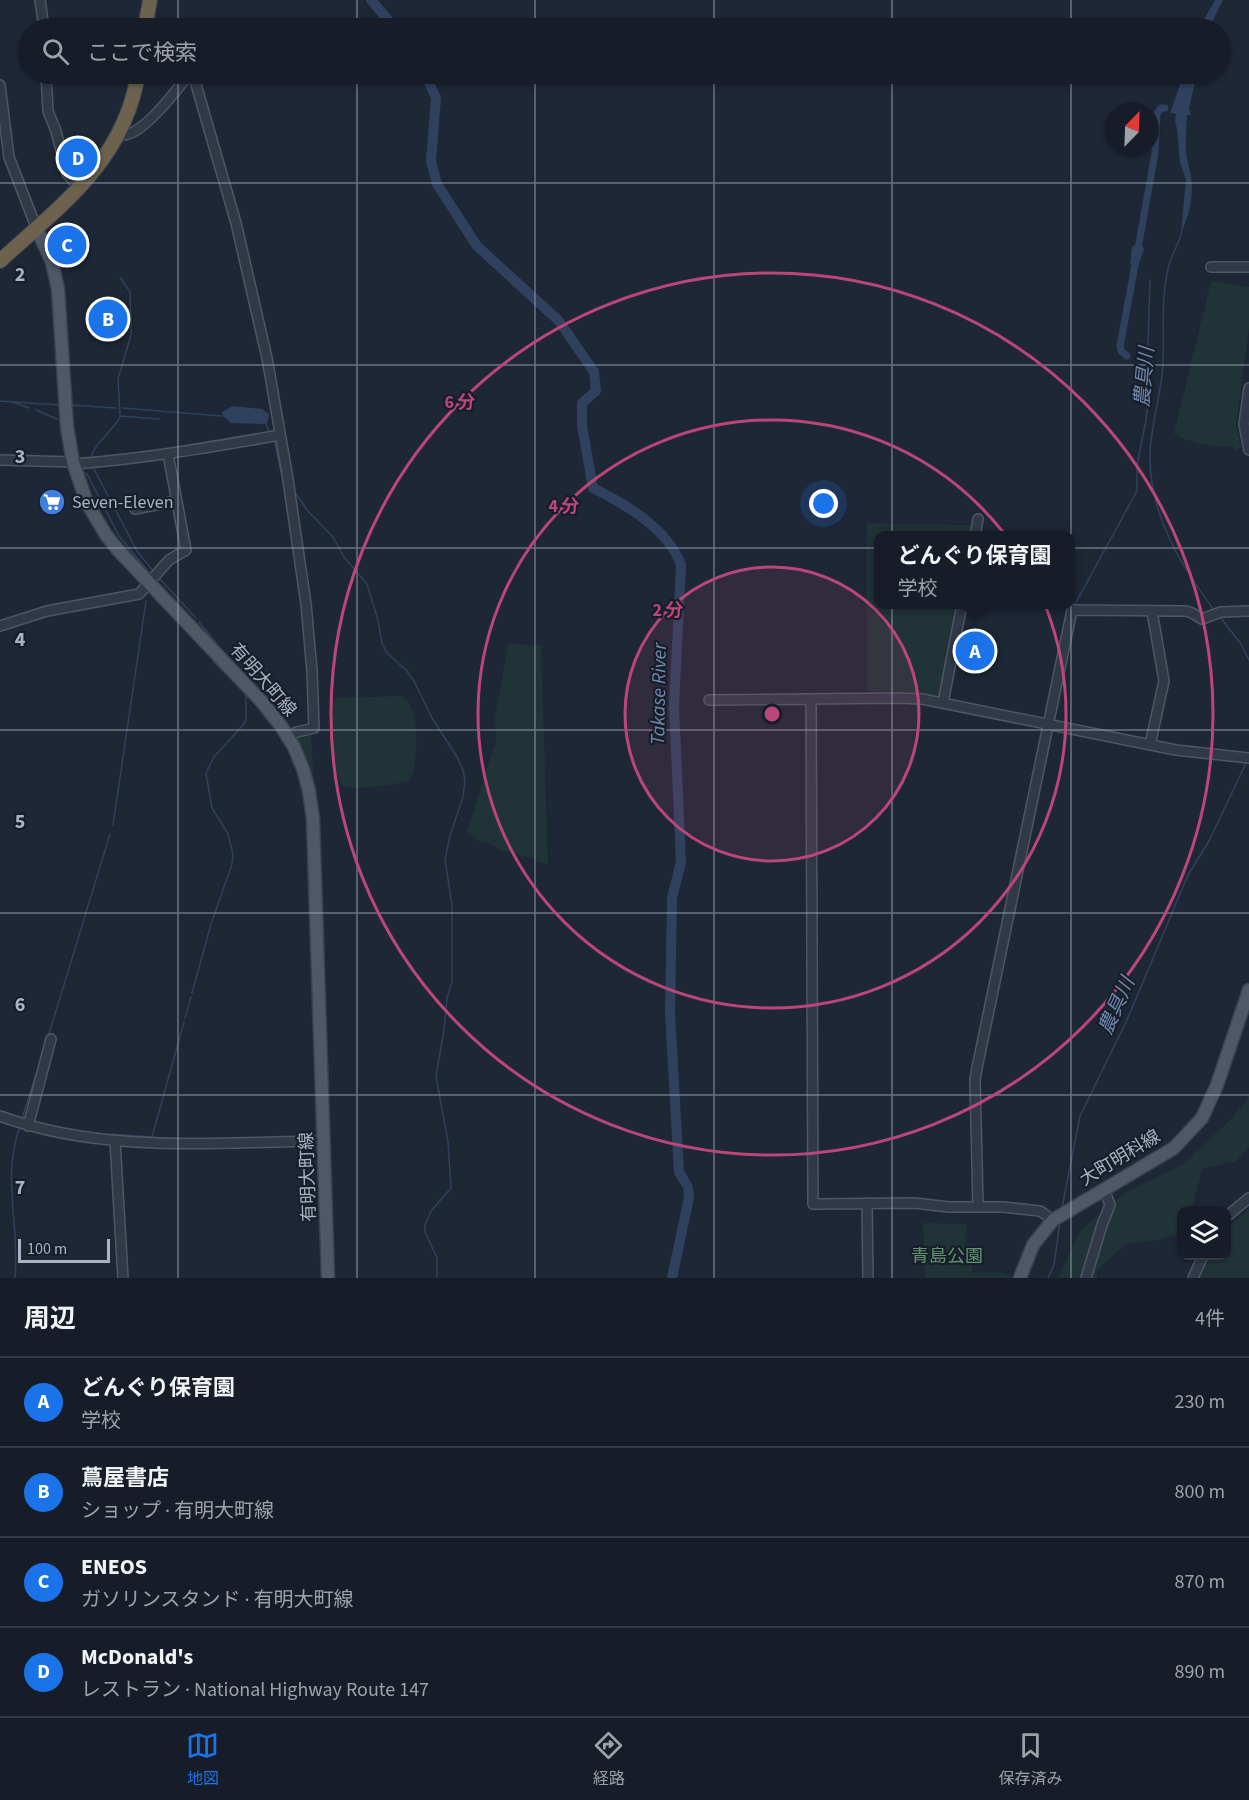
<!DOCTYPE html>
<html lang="ja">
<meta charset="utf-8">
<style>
:root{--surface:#161d28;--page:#1f2630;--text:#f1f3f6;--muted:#9ea2a8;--line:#353b45;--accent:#1a73e8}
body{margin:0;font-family:"Source Sans 3","Noto Sans JP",sans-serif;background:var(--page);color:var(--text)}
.controls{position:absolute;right:18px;bottom:18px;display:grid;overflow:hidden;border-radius:12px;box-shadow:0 2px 4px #0004}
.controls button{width:54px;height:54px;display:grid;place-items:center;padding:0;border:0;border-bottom:2px solid var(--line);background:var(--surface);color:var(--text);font:30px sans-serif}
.compass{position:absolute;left:1105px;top:102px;width:54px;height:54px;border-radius:50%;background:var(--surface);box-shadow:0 2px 4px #0004;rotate:23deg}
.scale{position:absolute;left:18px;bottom:15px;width:92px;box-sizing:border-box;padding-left:6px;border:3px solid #aab3c4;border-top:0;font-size:16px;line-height:21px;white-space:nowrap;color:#aab3c4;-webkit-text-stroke:4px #171e2a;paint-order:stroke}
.you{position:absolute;left:824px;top:504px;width:21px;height:21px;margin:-15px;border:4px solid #fff;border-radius:50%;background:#1a73e8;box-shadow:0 0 0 9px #1a73e833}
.badge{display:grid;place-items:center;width:39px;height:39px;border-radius:50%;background:var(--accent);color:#fff;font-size:20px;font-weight:700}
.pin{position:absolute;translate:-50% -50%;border:3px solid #fff;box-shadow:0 2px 6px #0006}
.popup{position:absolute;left:874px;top:531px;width:201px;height:78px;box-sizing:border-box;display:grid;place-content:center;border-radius:12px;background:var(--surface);filter:drop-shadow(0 2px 4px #0005);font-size:20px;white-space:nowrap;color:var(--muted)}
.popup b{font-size:22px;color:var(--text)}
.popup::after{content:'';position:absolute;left:50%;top:100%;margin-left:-12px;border:12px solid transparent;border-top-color:var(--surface)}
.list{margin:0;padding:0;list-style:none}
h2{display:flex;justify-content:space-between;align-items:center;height:78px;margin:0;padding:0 24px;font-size:26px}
h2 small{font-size:20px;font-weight:400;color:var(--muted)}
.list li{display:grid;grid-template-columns:39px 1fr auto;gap:18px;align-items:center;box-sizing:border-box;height:90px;padding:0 24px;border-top:2px solid var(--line)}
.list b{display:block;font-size:22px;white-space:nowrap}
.list p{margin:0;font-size:20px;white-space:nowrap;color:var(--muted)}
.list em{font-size:20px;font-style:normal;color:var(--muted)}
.icon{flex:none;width:33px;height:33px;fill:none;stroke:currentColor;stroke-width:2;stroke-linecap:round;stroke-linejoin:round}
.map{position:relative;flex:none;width:1249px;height:1278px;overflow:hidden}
.search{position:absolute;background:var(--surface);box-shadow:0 2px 4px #0004;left:18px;right:18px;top:18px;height:66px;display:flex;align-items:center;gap:15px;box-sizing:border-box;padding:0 21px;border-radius:33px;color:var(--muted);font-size:22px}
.sheet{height:438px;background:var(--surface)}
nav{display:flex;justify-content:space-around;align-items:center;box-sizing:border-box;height:84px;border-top:2px solid var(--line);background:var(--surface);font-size:16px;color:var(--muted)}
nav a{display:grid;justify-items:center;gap:3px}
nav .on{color:var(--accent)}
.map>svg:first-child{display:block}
</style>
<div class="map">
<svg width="1249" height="1278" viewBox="0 0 1249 1278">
<rect width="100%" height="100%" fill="#1e2736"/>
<path fill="#203337" d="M 1211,281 L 1249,287 L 1249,328 L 1236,425 L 1241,447 L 1235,452 L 1234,446 C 1213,448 1193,444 1174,434 Z
M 867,523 L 973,525 L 971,535 L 879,536 L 879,604 L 955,605 L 940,696 L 908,692 L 867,691 Z
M 508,644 L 541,645 L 548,863 L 539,863 L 532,858 L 500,850 L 490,844 L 480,842 L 467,832 L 496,741 L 495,718 Z
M 401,696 C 422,704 418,763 410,780 C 401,784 352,791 344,786 C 337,782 337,776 336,770 L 331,707 L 337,698 Z
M 308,733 L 311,734 L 314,783 L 310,764 L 297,738 L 298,735 Z
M 1249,1093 L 1249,1147 L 1236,1161 L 1202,1169 L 1192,1210 L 1182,1210 L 1181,1233 L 1156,1240 L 1126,1244 L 1097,1270 L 1097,1278 L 1058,1278 L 1079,1233 L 1090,1222 L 1126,1192 L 1182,1165 L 1230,1120 L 1247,1100 Z
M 1249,1210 L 1249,1278 L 1199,1278 L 1208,1256 L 1226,1256 L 1227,1228 Z
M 923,1223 L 967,1224 L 965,1244 L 973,1245 L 972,1273 L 1000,1272 L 1013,1278 L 925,1278 Z"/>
<path fill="#30415e" d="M 1215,0 L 1223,0 L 1209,28 L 1199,28 Z
M 1184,74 L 1197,74 L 1189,108 L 1191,115 L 1187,115 C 1186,127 1186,141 1186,153 C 1187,161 1190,169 1191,177 C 1194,195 1189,217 1181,233 L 1186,179 L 1180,163 L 1177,129 L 1175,121 L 1176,114 L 1170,113 Z
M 1140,241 L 1144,249 L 1138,267 L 1130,264 L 1132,247 Z
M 233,406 L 262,409 L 269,414 L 267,424 L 231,423 L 223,416 L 222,412 Z"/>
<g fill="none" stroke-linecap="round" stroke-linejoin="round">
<path stroke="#30415e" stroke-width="1.5" d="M 1182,231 C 1179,244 1172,254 1169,265 C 1159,302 1166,339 1162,375 C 1159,402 1150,430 1150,457 C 1150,516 1181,566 1215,611
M 120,277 L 130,292 L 131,327 L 131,335 L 118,379 L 120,416 L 159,419
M 0,401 L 59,405
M 13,402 L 29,408
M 70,405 L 116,408
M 122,408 L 222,416
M 36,410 L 57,419
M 266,424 L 270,433
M 274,439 L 282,476
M 90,459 C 96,441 111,433 120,417
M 94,469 L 137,551 L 153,571
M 83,472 L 87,474 L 119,536 L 151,575
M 294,491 L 307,510 L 333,537 L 344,557 L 367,584 L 378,620 L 382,643 L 387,653 L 406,670 L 414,681 L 432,718 L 457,757 L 463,770 L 465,781 L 463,797 L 450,836 L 445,859 L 452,906 L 452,982 L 447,998 L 444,1030 L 436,1076 L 448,1142 L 451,1188 L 431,1211 L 425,1225 L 425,1232 L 437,1258 L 437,1278
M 159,578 L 196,618
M 1074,606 L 1137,491 L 1137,465 L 1146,420 L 1149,394 L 1148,343 L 1150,280
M 1220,617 L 1241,644 L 1249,660
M 199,622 L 216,643
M 214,662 L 233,681
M 1054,718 L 1057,702
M 113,825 L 146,601
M 192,993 L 211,924 L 232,864 L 233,854 L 228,834 L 212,808 L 206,773 L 214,757 L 244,724 L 246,719 L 246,695
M 185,1018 L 191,997
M 48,1037 L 110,834
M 22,1118 L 42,1056
M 111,1137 L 110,1134 L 152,1137 L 184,1022
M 1062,1208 L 1080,1116 L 1127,1020 L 1188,875 L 1209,841 L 1246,763
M 115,1222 L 118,1278
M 15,1278 C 20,1228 2,1178 19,1129
M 1048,1278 L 1054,1265 L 1060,1221"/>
<path stroke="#30415e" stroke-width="7" d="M 1138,249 L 1155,153 L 1157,113 L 1161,108 L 1165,108
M 1127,356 L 1121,351 L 1120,346 L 1136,260"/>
<path stroke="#30415e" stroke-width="10" d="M 371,0 L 395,28
M 425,74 L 436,98 L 431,161 L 437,184 L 477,246 L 559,321 L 594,372 L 596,391 L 582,403 L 582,426 L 593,488 C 627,505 668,529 681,565 L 674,706 L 681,862 L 672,898 L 670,1013 L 679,1172 L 688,1187 L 689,1197 L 672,1278"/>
<defs>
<path id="minor" d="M 40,0 L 44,28
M 46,74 L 48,111 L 56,131 L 67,174 L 79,187
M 193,74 L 236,223 L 267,358 L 287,473 L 306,604 L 312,671 L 314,728 L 297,732 L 288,736
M 0,85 L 9,157 L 36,227
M 120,133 L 125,135 C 145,132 177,90 189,74
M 1211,267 L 1249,267
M 1249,388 L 1244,424 L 1249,450
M 0,460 L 73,462
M 74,464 C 143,459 212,447 280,435
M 135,509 L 177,501
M 975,536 L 978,519
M 0,626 L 47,611 L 139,594 L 169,560 L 186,550 L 168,454
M 811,699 L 813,1204 L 914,1203 L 949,1207 L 1003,1207 L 1040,1211 L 1053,1220
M 709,700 L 899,698 L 922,699 L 1176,750 L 1249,758
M 943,703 L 962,604
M 1150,745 L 1164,681 L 1152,611
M 0,1116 C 104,1154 216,1142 325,1141
M 28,1126 L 51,1039
M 115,1141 L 123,1278
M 867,1203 L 868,1278
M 978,1206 L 975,1080 L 977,1068 L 1072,610 L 1186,611 L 1192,613 L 1202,619 L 1221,612 L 1249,611
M 1226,1217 L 1249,1198
M 1086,1278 L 1102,1225 L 1110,1205 L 1104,1189
M 1193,1278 L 1203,1256"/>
<path id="major" d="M 36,227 L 52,262 L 58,289 L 67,427 L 73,462 L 87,503 L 106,535 L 118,550 L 262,702 L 281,726 L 294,747 L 303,769 L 309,791 L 313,819 L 328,1278
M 1020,1278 L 1033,1245 L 1053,1220 L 1174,1148 L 1202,1118 L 1217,1085 L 1249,990"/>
<path id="highway" d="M 145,28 L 150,0
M 0,261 C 61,205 124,161 138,74"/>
</defs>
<use href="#minor" stroke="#4e5665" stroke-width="12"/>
<use href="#major" stroke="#3a4250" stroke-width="15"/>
<use href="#highway" stroke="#3c4350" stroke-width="16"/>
<use href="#minor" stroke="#313946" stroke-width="9"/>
<use href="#major" stroke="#4f5867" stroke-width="12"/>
<use href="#highway" stroke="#6d624e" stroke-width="14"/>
</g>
<path fill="none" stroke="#aab3c4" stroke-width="1.5" stroke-opacity="0.55" d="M 178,0 L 178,28M 357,0 L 357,28M 535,0 L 535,28M 714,0 L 714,28M 892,0 L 892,28M 1071,0 L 1071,28M 178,74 L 178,1278M 357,74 L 357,1278M 535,74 L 535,1278M 714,74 L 714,1278M 892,74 L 892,1278M 1071,74 L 1071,1278M 0,183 L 1249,183M 0,365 L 1249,365M 0,548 L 1249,548M 0,730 L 1249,730M 0,913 L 1249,913M 0,1095 L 1249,1095"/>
<circle cx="772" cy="714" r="147" fill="#bb467a" fill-opacity=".12"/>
<g fill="none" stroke="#bb467a" stroke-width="3">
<circle cx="772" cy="714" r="147"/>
<circle cx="772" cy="714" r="294"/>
<circle cx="772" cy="714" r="441"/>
</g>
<defs>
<symbol id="supermarket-disc" viewBox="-11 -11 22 22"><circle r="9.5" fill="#3f7fe0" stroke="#171e2a"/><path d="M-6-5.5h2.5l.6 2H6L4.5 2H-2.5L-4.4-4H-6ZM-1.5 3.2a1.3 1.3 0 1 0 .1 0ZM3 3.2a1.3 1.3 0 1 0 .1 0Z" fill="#fff"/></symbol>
</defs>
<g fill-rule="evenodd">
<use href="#supermarket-disc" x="37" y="487" width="30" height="30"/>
</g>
<g text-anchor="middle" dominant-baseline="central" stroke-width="4.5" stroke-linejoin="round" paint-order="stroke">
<g font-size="18" fill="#aab3c4" stroke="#171e2a" text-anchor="start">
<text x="72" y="502">Seven-Eleven</text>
</g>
<g font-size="18" fill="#aab3c4" stroke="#171e2a">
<text transform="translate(263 680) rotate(49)">有明大町線</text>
<text transform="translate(1120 1158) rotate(-31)">大町明科線</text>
<text transform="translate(308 1177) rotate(-92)">有明大町線</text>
</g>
<g font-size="18" fill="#629470" stroke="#171e2a">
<text x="947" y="1256">青島公園</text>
</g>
<g font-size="20" font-style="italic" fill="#7188ae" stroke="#171e2a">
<text transform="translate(1145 377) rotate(-85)">農具川</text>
<text transform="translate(659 694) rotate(-89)">Takase River</text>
<text transform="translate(1117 1006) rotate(-66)">農具川</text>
</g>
</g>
<g font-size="20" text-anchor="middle" font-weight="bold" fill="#aab3c4" stroke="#171e2a" stroke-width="4.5" stroke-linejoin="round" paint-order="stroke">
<text x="20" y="281">2</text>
<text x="20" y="463">3</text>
<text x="20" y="646">4</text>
<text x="20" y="828">5</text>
<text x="20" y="1011">6</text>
<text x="20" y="1194">7</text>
</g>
<circle cx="772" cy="714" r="9" fill="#bb467a" stroke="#171e2a" stroke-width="3"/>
<g font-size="18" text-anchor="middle" font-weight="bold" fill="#bb467a" stroke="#171e2a" stroke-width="4.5" stroke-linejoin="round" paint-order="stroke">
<text x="460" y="408">6 分</text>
<text x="564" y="512">4 分</text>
<text x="668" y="616">2 分</text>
</g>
</svg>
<div class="controls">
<button><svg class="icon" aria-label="layers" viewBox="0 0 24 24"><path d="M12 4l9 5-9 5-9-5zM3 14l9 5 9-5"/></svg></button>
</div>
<svg class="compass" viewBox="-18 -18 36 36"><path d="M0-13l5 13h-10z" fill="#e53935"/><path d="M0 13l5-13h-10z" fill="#9ea2a8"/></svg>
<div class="scale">100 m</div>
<div class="you"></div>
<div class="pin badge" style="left:975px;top:651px">A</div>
<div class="popup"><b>どんぐり保育園</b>学校</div>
<div class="pin badge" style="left:108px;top:319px">B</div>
<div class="pin badge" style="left:67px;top:245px">C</div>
<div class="pin badge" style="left:78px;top:158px">D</div>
<div class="search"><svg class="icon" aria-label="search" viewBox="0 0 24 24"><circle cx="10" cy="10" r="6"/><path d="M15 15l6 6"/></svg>ここで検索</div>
</div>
<section class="sheet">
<h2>周辺<small>4件</small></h2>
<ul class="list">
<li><span class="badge">A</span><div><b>どんぐり保育園</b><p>学校</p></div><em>230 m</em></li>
<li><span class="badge">B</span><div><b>蔦屋書店</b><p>ショップ · 有明大町線</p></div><em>800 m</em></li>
<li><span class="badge">C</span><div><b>ENEOS</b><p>ガソリンスタンド · 有明大町線</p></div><em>870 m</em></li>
<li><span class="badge">D</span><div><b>McDonald's</b><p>レストラン · National Highway Route 147</p></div><em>890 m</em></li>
</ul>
</section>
<nav>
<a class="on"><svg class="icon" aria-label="map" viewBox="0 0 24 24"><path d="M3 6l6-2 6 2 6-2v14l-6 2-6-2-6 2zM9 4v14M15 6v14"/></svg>地図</a>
<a><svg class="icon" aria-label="directions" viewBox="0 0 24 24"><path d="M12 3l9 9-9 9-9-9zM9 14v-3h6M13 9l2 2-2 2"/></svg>経路</a>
<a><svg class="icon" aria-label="saved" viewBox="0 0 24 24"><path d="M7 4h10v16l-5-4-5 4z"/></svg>保存済み</a>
</nav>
